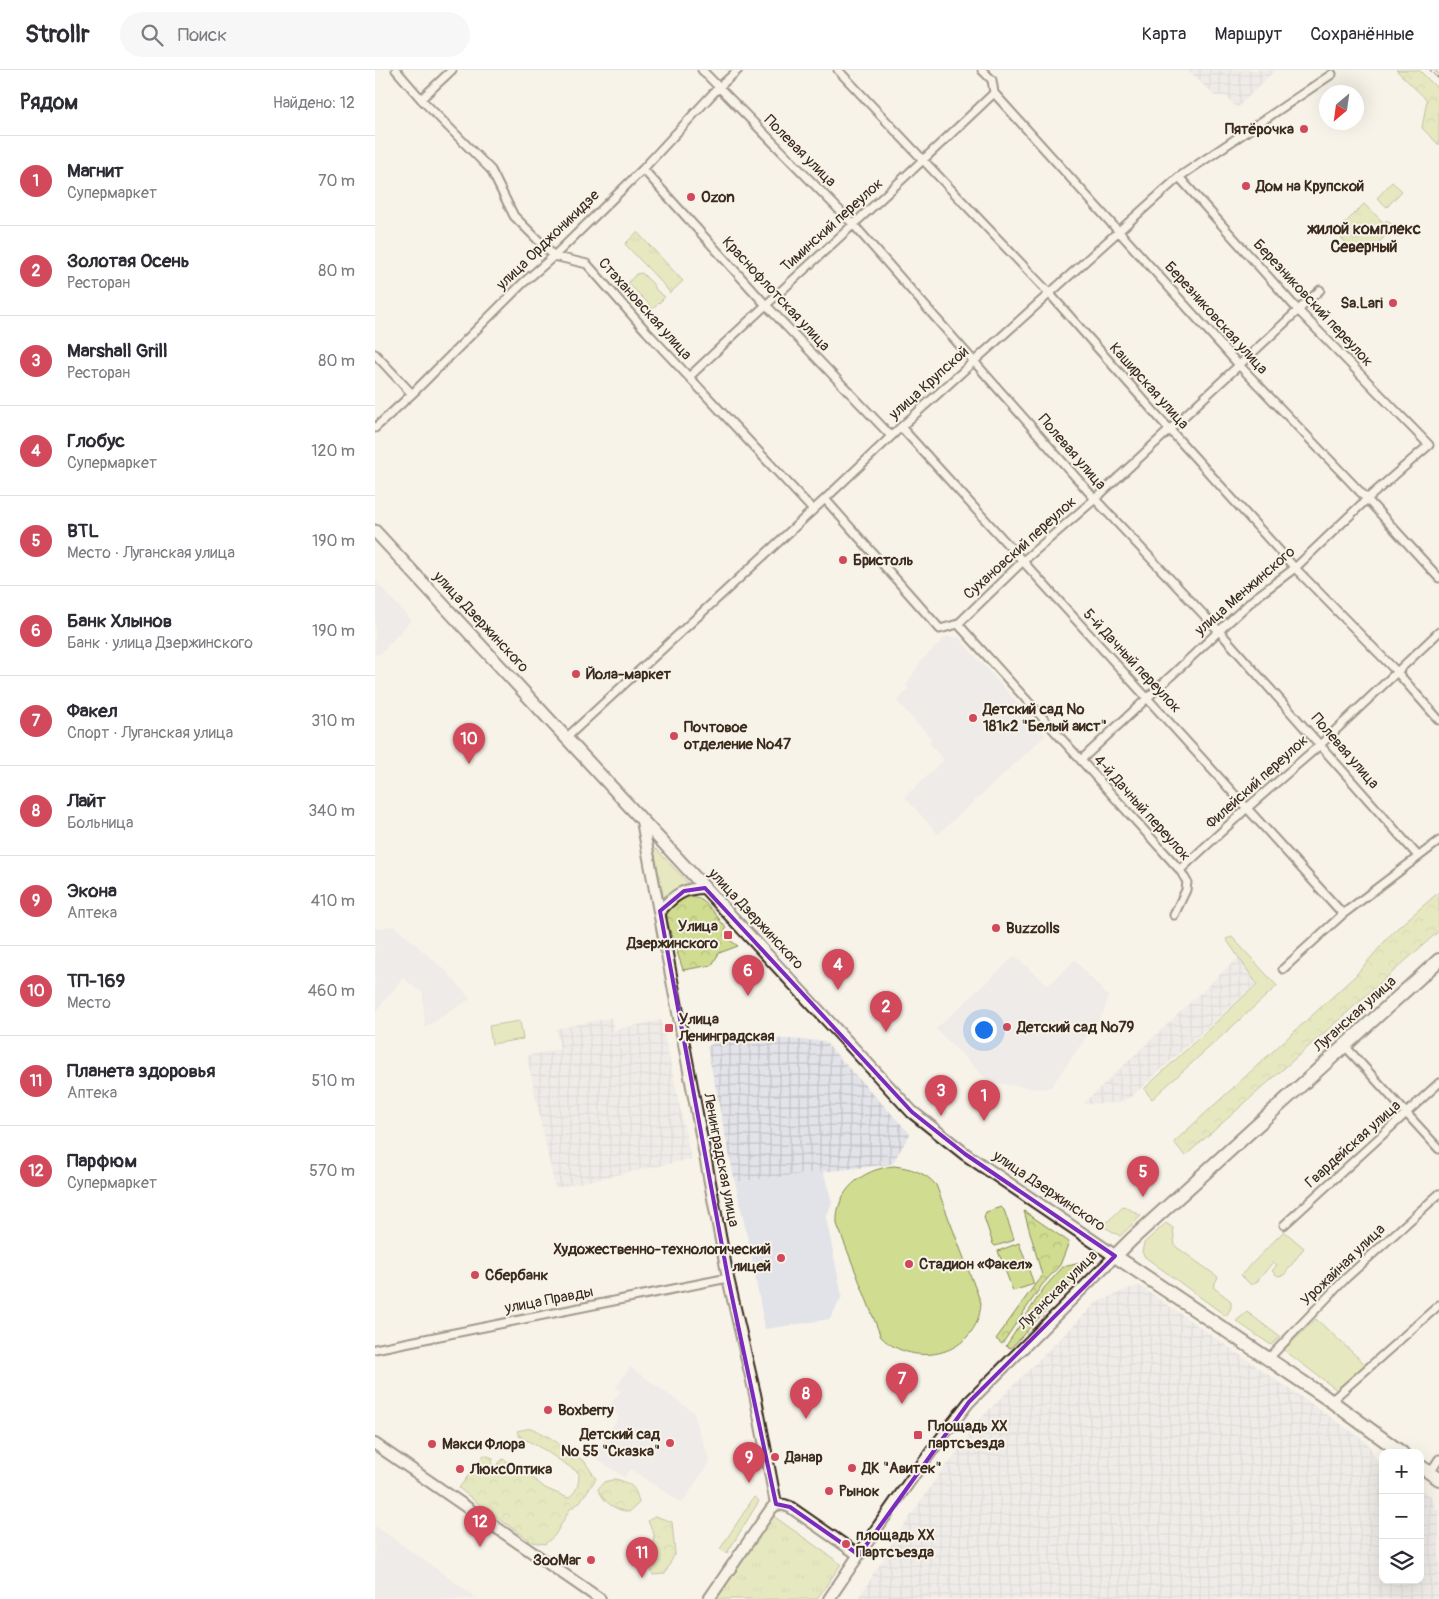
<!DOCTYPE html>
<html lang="ru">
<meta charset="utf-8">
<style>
:root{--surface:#fff;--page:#f7f7f7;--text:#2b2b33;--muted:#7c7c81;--line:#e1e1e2;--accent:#d1495b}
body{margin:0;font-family:Pangolin,sans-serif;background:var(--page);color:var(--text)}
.controls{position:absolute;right:15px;bottom:15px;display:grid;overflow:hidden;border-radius:10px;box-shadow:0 5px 20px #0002}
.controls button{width:45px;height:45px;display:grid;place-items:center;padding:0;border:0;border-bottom:1px solid var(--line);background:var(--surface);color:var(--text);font:25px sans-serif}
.compass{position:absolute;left:944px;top:15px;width:45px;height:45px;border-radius:50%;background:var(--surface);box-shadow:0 5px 20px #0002;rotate:209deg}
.you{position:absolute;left:608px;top:959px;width:18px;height:18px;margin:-12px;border:4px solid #fff;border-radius:50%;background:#1a73e8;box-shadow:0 0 0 8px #1a73e833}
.badge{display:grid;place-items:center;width:32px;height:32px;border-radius:50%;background:var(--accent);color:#fff;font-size:16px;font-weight:700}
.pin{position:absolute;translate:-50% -41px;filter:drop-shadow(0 1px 2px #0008)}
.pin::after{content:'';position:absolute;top:26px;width:18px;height:15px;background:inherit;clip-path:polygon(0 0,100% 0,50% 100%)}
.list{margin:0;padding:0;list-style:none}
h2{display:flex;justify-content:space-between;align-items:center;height:65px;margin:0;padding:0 20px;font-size:21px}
h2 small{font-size:16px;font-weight:400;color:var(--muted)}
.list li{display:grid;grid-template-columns:32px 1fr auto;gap:15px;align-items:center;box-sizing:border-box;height:90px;padding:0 20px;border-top:1px solid var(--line)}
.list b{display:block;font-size:19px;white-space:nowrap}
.list p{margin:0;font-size:16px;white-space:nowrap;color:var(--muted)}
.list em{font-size:16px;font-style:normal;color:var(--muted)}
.icon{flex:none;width:28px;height:28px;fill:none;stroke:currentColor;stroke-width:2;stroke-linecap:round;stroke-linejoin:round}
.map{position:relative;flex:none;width:1064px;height:1529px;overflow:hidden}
header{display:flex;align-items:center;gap:30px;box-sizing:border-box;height:70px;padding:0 25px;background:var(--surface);border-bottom:1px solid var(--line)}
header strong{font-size:24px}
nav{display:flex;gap:28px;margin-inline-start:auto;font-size:18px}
.search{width:350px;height:45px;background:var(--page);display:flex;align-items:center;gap:12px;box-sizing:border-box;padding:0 18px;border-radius:28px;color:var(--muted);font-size:19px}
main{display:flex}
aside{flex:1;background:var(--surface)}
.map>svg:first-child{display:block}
</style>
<header>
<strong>Strollr</strong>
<div class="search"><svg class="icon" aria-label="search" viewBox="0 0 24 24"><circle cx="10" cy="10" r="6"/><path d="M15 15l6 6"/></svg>Поиск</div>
<nav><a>Карта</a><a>Маршрут</a><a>Сохранённые</a></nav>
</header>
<main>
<aside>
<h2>Рядом<small>Найдено: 12</small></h2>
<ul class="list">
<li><span class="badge">1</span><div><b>Магнит</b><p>Супермаркет</p></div><em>70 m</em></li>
<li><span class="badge">2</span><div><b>Золотая Осень</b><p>Ресторан</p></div><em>80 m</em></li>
<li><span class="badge">3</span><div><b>Marshall Grill</b><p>Ресторан</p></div><em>80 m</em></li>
<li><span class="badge">4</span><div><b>Глобус</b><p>Супермаркет</p></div><em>120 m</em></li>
<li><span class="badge">5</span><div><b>BTL</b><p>Место · Луганская улица</p></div><em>190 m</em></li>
<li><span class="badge">6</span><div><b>Банк Хлынов</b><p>Банк · улица Дзержинского</p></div><em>190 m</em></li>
<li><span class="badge">7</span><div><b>Факел</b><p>Спорт · Луганская улица</p></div><em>310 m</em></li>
<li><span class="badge">8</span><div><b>Лайт</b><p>Больница</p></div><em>340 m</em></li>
<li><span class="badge">9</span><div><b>Экона</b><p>Аптека</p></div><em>410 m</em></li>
<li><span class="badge">10</span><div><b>ТП-169</b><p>Место</p></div><em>460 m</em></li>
<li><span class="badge">11</span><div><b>Планета здоровья</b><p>Аптека</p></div><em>510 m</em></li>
<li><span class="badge">12</span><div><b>Парфюм</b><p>Супермаркет</p></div><em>570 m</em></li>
</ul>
</aside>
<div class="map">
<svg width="1064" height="1529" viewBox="0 0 1064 1529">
<defs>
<pattern id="industrial-grid" width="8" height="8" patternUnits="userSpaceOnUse" patternTransform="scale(1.25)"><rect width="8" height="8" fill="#e2e2e9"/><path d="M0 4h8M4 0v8" fill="none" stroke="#c3c2c7"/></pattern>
<pattern id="forest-crowns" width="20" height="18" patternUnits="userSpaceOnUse" patternTransform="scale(1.25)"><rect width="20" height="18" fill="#d0dd90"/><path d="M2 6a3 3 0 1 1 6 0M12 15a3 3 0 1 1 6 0" fill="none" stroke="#b4be7c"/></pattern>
<pattern id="park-tufts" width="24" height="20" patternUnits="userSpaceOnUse" patternTransform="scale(1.25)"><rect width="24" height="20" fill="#d0dd90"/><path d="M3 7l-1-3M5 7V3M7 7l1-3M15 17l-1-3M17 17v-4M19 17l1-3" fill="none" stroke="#b4be7c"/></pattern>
</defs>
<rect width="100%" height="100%" fill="#f7f3e8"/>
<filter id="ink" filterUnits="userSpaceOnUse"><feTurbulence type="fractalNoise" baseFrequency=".02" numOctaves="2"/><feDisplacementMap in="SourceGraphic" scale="10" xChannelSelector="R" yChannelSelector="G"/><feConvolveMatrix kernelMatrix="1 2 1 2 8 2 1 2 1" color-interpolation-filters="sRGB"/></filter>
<g filter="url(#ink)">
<path fill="#e2e2e9" d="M 0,511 L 36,550 L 5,584 L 0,584 Z
M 572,566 L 584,568 L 671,665 L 563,764 L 530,727 L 569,690 L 554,673 L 557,669 L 522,631 L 534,619 L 531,616 L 546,591 Z
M 19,856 L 72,902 L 95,929 L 50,957 L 48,923 L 28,908 L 0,942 L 0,859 Z
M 640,886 L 673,916 L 700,890 L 733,927 L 728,943 L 676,1017 L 665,1019 L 615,1012 L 561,959 Z
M 448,1101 L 457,1132 L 451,1148 L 467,1226 L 455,1249 L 390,1259 L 375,1178 L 360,1112 Z
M 255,1297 L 318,1342 L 322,1356 L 335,1391 L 307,1433 L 255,1399 L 249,1407 L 218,1386 L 244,1347 L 234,1336 L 246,1321 L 241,1318 Z
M 0,1456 L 43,1486 L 103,1529 L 0,1529 Z"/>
<path fill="url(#industrial-grid)" d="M 813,0 L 900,0 L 862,38 L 851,26 L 840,26 Z
M 868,883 L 889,906 L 756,1027 L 743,1033 L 708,1034 Z
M 236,948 L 239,960 L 286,950 L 316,1089 L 180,1118 L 152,986 L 185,979 L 181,959 Z
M 354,966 L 449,971 L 535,1064 L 517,1094 L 360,1112 L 332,977 L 346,968 Z
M 765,1216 L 993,1373 L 1002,1391 L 1008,1394 L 1008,1510 L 1045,1510 L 1045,1419 L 1057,1427 L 1060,1439 L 1064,1441 L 1064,1529 L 483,1529 L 498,1506 L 497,1505 L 517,1479 L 515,1476 L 572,1393 L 574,1394 L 603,1351 L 721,1233 L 755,1218 Z"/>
<path fill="#d0dd90" stroke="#868457" d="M 1017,112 L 1027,121 L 1012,137 L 1002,128 Z
M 267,203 L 279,215 L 281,220 L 290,227 L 277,240 L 273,233 L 253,213 L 261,204 Z
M 281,779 L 314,814 L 289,830 L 279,781 Z
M 857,867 L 902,916 L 777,1029 L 769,1019 L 882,914 L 851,869 Z
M 145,951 L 148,969 L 117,974 L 114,956 Z
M 519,1096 C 535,1098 550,1102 561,1115 L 606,1233 C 603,1285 540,1300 506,1267 L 462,1154 C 460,1120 488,1099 519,1096 Z
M 749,1136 L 766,1146 L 745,1166 L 728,1156 Z
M 626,1137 L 629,1140 L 639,1169 L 637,1171 L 620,1176 L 618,1174 L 609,1147 L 611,1142 Z
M 791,1153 L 798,1158 L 800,1176 L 843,1207 L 838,1217 L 856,1231 L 856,1238 L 851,1246 L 770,1187 L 767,1182 L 769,1173 Z
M 909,1161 L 929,1178 L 909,1205 L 903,1206 L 897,1201 L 902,1195 L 898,1192 L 881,1213 L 876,1215 L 866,1205 Z
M 644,1173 L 659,1214 L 638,1221 L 623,1181 Z
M 714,1191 L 710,1198 L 636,1278 L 631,1276 L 669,1218 L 688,1197 Z
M 872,1242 L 905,1267 L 896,1275 L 861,1251 Z
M 941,1249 L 990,1294 L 963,1321 L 909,1280 Z
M 379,1427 L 384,1431 L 352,1483 L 345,1479 Z"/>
<path fill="url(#forest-crowns)" stroke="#868457" d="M 1021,0 L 1044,0 L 1064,20 L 1064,75 L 1047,58 L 1052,30 Z
M 1064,822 L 1064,861 L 810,1086 L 799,1072 L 980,906 L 1018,862 Z
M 312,826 C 330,825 341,846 351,858 L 349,866 L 363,876 L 344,883 L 337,895 L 308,900 C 305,889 291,854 292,845 C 295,835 303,829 312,826 Z
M 649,1141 L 694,1172 L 685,1195 L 667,1215 L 627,1274 L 621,1269 L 667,1205 Z
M 156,1358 L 174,1367 L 210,1392 L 221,1409 L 204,1433 L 195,1439 L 180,1465 L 170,1474 L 157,1472 L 110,1439 L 84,1418 L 109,1385 L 118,1388 L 115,1402 L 123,1406 L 122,1395 L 128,1389 L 148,1400 L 170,1418 L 193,1428 C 202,1422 204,1414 204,1403 L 168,1379 L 144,1366 L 142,1361 Z
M 241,1409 C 257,1414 261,1417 264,1433 L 254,1442 C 238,1439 230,1433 223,1419 L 229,1412 Z
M 280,1446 L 297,1452 L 300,1483 L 290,1504 L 278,1505 L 273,1493 L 278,1477 L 279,1464 L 273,1451 Z"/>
<path fill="url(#park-tufts)" stroke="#868457" d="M 989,134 L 1009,153 L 1012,150 L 1016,154 L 1009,162 L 1011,165 L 993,184 L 986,177 L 981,182 L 967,169 L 968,155 Z
M 262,162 L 308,211 L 295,223 L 288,214 L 250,174 Z
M 397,1445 L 466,1494 L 442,1529 L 341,1529 Z"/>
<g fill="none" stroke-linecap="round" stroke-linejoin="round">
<defs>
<path id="street" d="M 21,0 L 46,29 L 116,100 L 139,146 L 179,186 L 212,194 L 271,261 L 438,440
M 327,0 L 478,154 L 720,429 L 844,561 L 1043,786
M 463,0 L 674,223 L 795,360 L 920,498 L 1021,601 L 1064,650
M 607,0 L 617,10 L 619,23 L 864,295 L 992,429 L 1064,508
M 46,29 L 77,0
M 268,99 L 390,234 L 516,366
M 0,284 L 37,324
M 314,307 C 415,211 519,119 619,23
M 526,357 L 968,844
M 0,358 L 37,324 L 148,213 L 179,186 L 268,99 L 343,18 L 363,0
M 450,429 L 565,559 L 583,554 L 805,800 L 812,812 L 811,820 L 799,845
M 583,554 L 647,492 L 720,429 L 945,220
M 191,668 L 450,429 L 526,357 L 804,107 L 957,4
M 706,690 L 844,561 L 880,528 L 920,498 L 992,429 L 1054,375 L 923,240 L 804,107
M 805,800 L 872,738 L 946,674 L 1064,562
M 908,899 L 968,844 L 1064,771
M 970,976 L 1064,1079
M 909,1155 L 1064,1013
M 0,1279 L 353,1208
M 893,1289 L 971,1208 L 1064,1124
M 956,1331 L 1064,1235
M 1055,1403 L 1064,1389"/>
<path id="secondary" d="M 267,751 L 353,1208 L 380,1324 L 401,1434
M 285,841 C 299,825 309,818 330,818
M 0,1374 L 225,1529
M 334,1529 L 396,1439 L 401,1434 L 409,1435 L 415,1437 L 484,1485
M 454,1529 C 499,1462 544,1395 594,1332 L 740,1186"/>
<path id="primary" d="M 0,461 L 537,1042 L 590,1084 L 740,1186"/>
<path id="highway" d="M 1027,1383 L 956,1331 L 740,1186 L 757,1169 L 1064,890
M 1045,1396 L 1064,1409"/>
</defs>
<use href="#street" stroke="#3b2a1e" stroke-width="11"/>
<use href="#secondary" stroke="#3b2a1e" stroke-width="14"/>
<use href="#primary" stroke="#3b2a1e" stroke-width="15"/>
<use href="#highway" stroke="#3b2a1e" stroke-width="16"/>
<use href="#street" stroke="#f7f3e8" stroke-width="7"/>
<use href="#secondary" stroke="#f7f3e8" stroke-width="10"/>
<use href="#primary" stroke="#f7f3e8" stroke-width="11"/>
<use href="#highway" stroke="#f7f3e8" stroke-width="12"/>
<defs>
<path id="rail" d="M 1057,0 L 1064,7"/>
</defs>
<use href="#rail" stroke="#3b2a1e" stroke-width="4.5"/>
<use href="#rail" stroke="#f7f3e8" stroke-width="2.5" stroke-dasharray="8" stroke-linecap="butt"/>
</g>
</g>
<path d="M0 0H1064V1529H0ZM 330,818 L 537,1042 L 590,1084 L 740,1186 L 594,1332 L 484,1485 L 415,1437 L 401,1434 L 353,1208 L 285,841 L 309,821 Z" fill="#f7f3e8" fill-opacity=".55" fill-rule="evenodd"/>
<path fill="none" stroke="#7b2cbf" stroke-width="4" stroke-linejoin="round" d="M 330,818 L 537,1042 L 590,1084 L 740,1186 L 594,1332 L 484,1485 L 415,1437 L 401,1434 L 353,1208 L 285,841 L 309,821 Z"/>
<g fill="#d1495b" stroke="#f7f3e8" stroke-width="2">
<circle cx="929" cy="59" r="5"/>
<circle cx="871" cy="116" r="5"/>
<circle cx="316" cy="127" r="5"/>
<circle cx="1018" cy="233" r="5"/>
<circle cx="468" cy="490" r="5"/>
<circle cx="201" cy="604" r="5"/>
<circle cx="598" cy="648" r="5"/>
<circle cx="299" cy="666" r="5"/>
<circle cx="621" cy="858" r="5"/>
<rect x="348" y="860" width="10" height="10" rx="2.5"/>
<circle cx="632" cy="957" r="5"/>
<rect x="289" y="953" width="10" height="10" rx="2.5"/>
<circle cx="406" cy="1188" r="5"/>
<circle cx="534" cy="1194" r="5"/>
<circle cx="100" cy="1205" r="5"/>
<circle cx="173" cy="1340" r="5"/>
<rect x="538" y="1360" width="10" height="10" rx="2.5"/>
<circle cx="295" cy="1373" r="5"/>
<circle cx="57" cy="1374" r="5"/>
<circle cx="400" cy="1387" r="5"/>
<circle cx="477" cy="1398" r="5"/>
<circle cx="85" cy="1399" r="5"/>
<circle cx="454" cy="1421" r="5"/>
<circle cx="471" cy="1474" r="5"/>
<circle cx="216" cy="1490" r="5"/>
</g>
<g text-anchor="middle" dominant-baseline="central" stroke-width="4" stroke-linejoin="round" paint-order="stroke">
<g font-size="15" font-weight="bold" fill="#3b2a1e" stroke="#f7f3e8" text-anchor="start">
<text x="919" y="59" text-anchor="end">Пятёрочка</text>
<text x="881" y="116">Дом на Крупской</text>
<text x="326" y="127">Ozon</text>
<text x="1008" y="233" text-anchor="end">Sa.Lari</text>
<text x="478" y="490">Бристоль</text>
<text x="211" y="604">Йола-маркет</text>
<text x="608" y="639">Детский сад №<tspan x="608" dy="17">181к2 "Белый аист"</tspan></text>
<text x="309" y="657">Почтовое<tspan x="309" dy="17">отделение №47</tspan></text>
<text x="343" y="856" text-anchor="end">Улица<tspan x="343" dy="17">Дзержинского</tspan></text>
<text x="631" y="858">Buzzolls</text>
<text x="304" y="949">Улица<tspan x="304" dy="17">Ленинградская</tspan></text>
<text x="642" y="957">Детский сад №79</text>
<text x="396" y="1179" text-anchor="end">Художественно-технологический<tspan x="396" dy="17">лицей</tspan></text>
<text x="544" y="1194">Стадион «Факел»</text>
<text x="110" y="1205">Сбербанк</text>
<text x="183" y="1340">Boxberry</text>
<text x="553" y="1356">Площадь ХХ<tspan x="553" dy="17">партсъезда</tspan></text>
<text x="285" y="1364" text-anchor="end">Детский сад<tspan x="285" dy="17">№ 55 "Сказка"</tspan></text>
<text x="67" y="1374">Макси Флора</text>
<text x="410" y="1387">Данар</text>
<text x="487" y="1398">ДК "Авитек"</text>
<text x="95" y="1399">ЛюксОптика</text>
<text x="464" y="1421">Рынок</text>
<text x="481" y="1465">площадь XX<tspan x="481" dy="17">Партсъезда</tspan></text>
<text x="206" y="1490" text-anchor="end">ЗооМаг</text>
</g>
<g font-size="15" fill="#3b2a1e" stroke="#f7f3e8">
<text transform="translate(425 81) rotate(45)">Полевая улица</text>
<text transform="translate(457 155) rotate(-42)">Тиминский переулок</text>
<text transform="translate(173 170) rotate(-44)">улица Орджоникидзе</text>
<text transform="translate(401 224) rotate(47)">Краснофлотская улица</text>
<text transform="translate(938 233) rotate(47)">Березниковский переулок</text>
<text transform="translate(270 239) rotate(48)">Стахановская улица</text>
<text transform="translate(841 248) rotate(48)">Березниковская улица</text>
<text transform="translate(554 313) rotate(-42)">улица Крупской</text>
<text transform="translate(774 316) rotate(48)">Каширская улица</text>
<text transform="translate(697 382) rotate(49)">Полевая улица</text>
<text transform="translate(645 478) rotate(-42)">Сухановский переулок</text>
<text transform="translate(870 521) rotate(-41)">улица Менжинского</text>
<text transform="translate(106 552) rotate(47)">улица Дзержинского</text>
<text transform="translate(757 591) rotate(47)">5-й Дачный переулок</text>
<text transform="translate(970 681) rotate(49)">Полевая улица</text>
<text transform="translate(882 712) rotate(-42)">Филейский переулок</text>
<text transform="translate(767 738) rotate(48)">4-й Дачный переулок</text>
<text transform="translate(381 849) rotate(47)">улица Дзержинского</text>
<text transform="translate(980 944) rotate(-42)">Луганская улица</text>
<text transform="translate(978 1074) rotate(-42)">Гвардейская улица</text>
<text transform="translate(346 1090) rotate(79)">Ленинградская улица</text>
<text transform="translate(674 1121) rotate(34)">улица Дзержинского</text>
<text transform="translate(968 1195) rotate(-44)">Урожайная улица</text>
<text transform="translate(683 1220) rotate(-45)">Луганская улица</text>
<text transform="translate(174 1230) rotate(-11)">улица Правды</text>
</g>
<g font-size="16" font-weight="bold" fill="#3b2a1e" stroke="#f7f3e8">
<text x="989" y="159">жилой комплекс<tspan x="989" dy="18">Северный</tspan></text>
</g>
</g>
</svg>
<div class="controls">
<button>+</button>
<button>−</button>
<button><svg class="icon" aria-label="layers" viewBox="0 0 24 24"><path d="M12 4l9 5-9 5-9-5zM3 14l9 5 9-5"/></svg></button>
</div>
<svg class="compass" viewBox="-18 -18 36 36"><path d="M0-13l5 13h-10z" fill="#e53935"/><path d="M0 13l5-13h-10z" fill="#7c7c81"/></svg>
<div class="you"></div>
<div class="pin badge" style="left:609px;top:1051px">1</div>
<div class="pin badge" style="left:511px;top:962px">2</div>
<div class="pin badge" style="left:566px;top:1046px">3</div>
<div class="pin badge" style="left:463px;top:920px">4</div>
<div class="pin badge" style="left:768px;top:1127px">5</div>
<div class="pin badge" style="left:373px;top:926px">6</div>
<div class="pin badge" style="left:527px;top:1334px">7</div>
<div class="pin badge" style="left:431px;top:1349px">8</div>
<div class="pin badge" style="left:374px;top:1413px">9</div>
<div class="pin badge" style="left:94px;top:694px">10</div>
<div class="pin badge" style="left:267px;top:1508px">11</div>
<div class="pin badge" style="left:105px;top:1477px">12</div>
</div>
</main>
